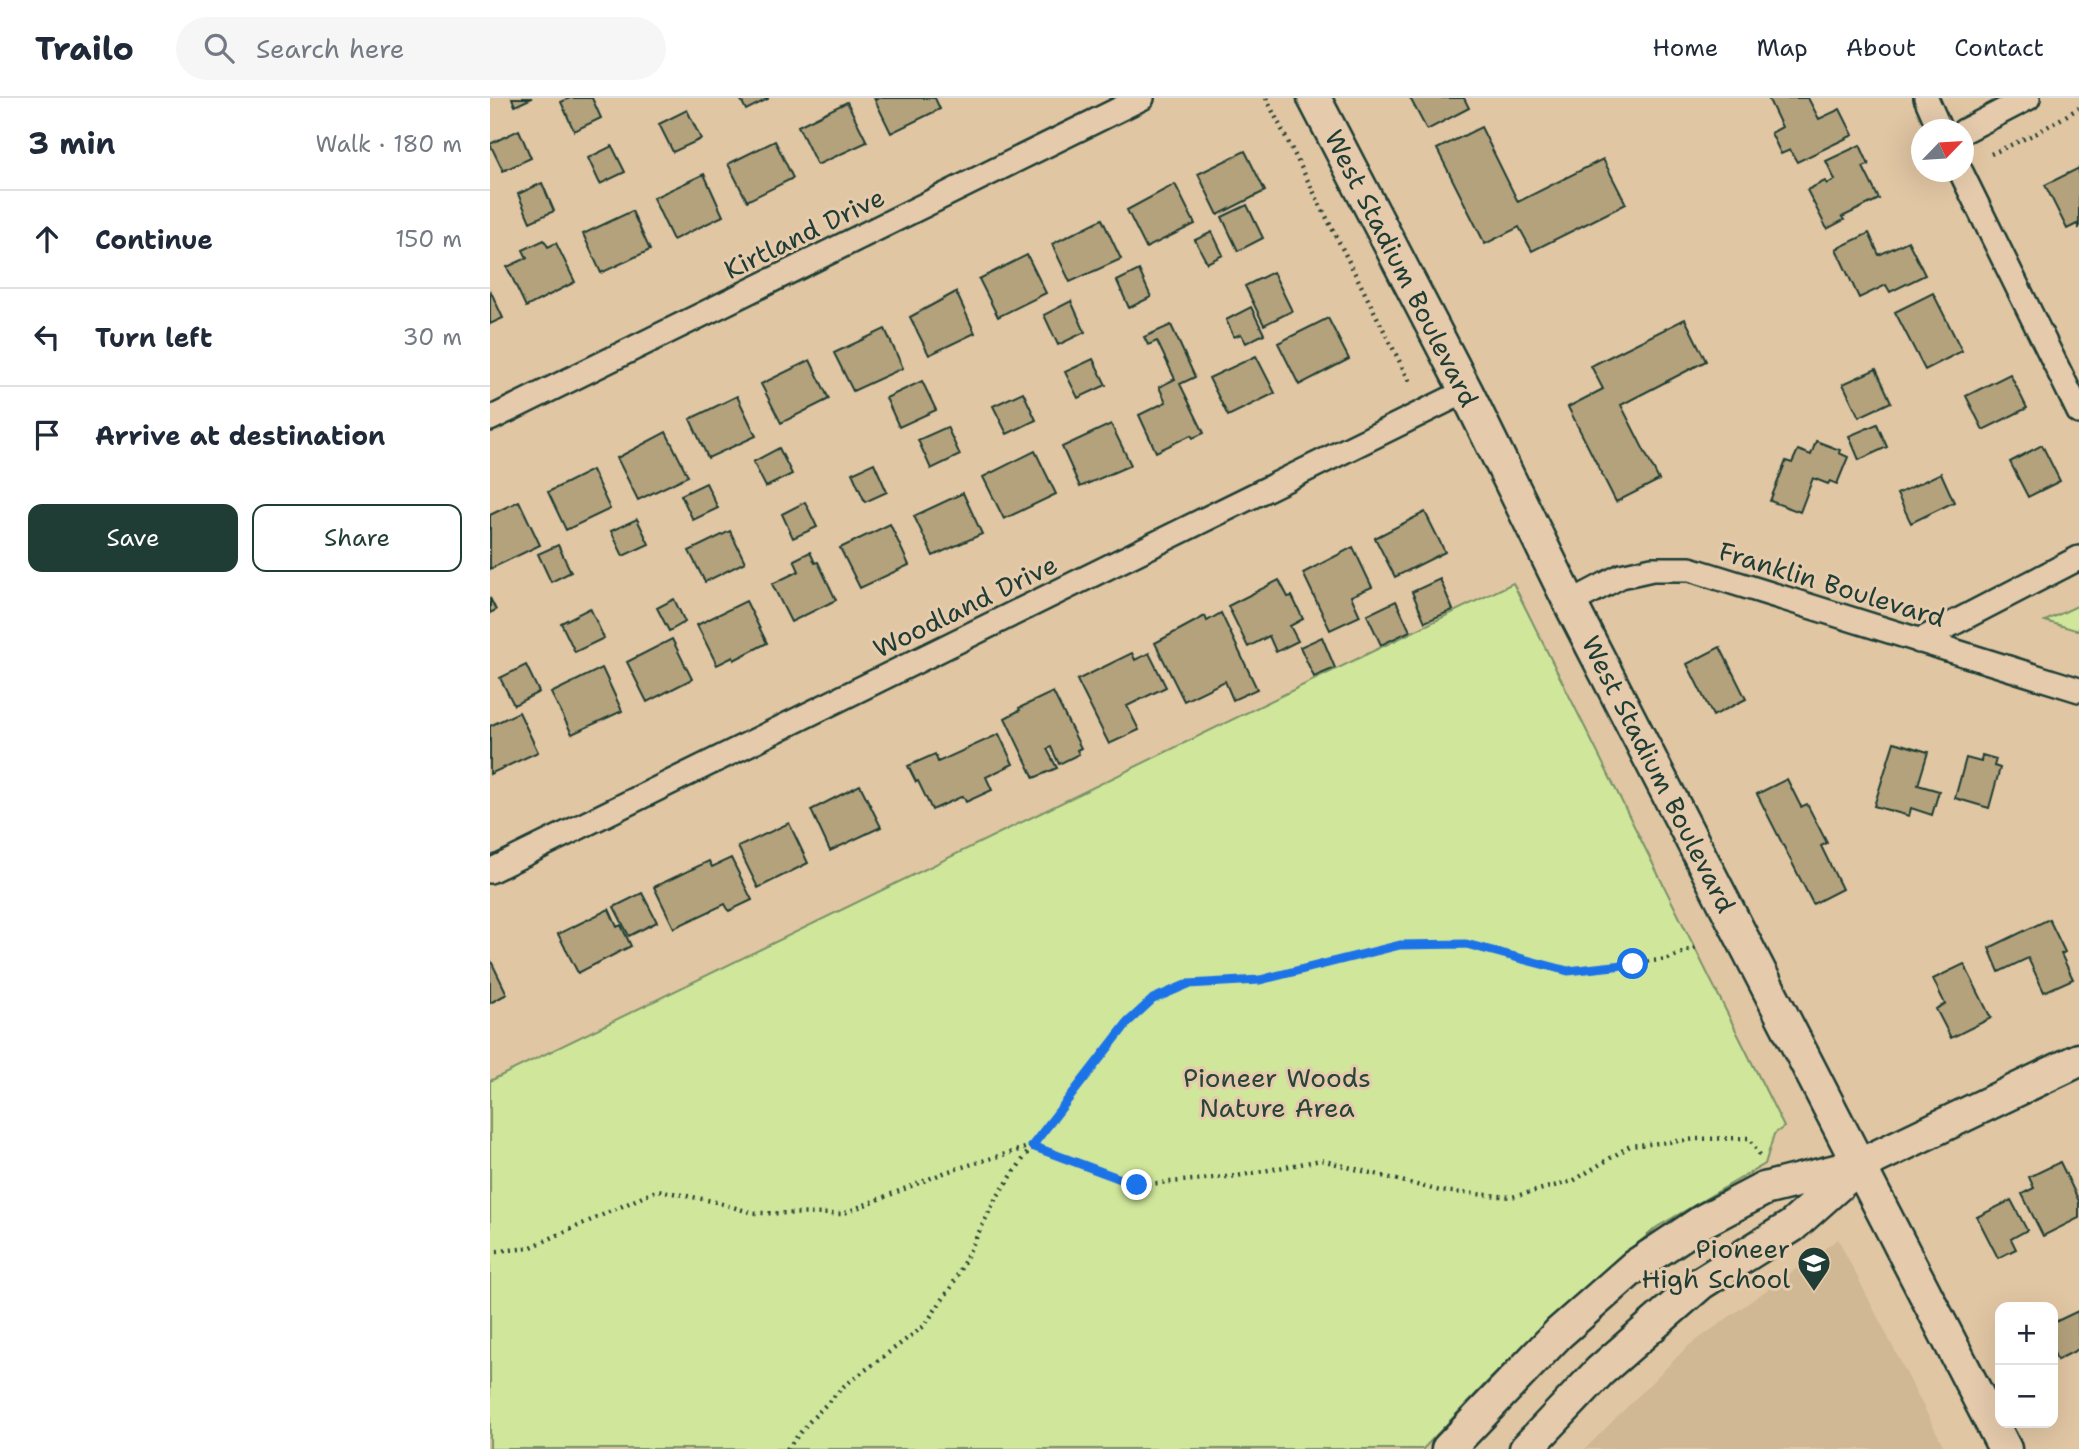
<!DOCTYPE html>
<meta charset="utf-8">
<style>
:root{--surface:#fff;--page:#f6f6f7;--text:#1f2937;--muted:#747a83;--line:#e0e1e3;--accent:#1f3d34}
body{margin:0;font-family:"Shantell Sans",sans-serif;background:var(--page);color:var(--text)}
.controls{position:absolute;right:21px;bottom:21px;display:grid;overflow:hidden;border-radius:14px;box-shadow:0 7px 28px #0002}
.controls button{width:63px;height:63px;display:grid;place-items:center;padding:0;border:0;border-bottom:2px solid var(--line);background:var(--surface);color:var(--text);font:35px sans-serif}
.compass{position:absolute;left:1421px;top:21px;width:63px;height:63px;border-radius:50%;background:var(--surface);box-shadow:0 7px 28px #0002;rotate:65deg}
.stop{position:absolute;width:21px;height:21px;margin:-16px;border:5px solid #1a73e8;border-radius:50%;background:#fff}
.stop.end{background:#1a73e8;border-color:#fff;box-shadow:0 2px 7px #0008}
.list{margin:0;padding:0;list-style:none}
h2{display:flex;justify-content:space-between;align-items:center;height:91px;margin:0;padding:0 28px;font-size:30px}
h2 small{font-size:23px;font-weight:400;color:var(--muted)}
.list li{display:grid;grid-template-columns:46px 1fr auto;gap:21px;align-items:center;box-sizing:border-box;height:98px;padding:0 28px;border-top:2px solid var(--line)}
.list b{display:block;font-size:26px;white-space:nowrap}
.list em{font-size:23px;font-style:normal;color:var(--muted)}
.actions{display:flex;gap:14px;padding:21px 28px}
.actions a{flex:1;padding:16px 0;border:2px solid var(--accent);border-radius:14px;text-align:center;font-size:24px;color:var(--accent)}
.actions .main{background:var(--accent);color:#fff}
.icon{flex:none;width:38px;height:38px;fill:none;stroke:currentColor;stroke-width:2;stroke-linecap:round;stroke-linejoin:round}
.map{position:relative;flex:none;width:1589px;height:1351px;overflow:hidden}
header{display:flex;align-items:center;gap:42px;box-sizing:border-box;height:98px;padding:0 35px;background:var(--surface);border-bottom:2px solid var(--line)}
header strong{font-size:33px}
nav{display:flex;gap:38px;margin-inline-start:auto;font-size:24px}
.search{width:490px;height:63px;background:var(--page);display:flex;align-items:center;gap:18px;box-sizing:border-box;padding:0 24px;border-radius:38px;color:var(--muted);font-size:26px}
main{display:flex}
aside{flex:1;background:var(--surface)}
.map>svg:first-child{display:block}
</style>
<header>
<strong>Trailo</strong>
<div class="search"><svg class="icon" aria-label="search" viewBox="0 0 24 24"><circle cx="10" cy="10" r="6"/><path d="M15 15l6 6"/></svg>Search here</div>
<nav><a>Home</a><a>Map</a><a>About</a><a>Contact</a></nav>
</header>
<main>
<aside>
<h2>3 min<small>Walk · 180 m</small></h2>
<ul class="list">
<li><svg class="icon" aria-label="ahead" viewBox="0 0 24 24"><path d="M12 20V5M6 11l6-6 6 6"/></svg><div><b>Continue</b></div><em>150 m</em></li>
<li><svg class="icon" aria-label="left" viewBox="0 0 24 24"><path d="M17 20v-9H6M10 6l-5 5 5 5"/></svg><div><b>Turn left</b></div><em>30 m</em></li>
<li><svg class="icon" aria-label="arrive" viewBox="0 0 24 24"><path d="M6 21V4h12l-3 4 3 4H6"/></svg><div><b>Arrive at destination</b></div></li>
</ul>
<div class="actions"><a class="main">Save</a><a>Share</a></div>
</aside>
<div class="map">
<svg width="1589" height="1351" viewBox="0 0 1589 1351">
<rect width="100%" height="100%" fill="#e1c6a3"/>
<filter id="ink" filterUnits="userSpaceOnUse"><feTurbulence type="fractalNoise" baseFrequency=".0143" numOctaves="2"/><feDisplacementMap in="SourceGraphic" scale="14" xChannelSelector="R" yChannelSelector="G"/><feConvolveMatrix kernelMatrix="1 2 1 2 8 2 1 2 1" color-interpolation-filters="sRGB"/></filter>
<g filter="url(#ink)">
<path fill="#d0b895" d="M 1348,1141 L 1455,1351 L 1095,1351 L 1197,1249 Z"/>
<path fill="#d0e69b" stroke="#789268" stroke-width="2" d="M 1023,485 L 1294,1029 L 1284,1036 L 1275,1066 L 1167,1129 L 1087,1198 L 1001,1280 L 933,1351 L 0,1351 L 0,983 Z
M 1589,507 L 1589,533 L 1555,523 Z"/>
<path fill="#b4a27b" stroke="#1f3d34" stroke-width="2" d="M 22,0 L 42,0 L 25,8 Z
M 80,0 L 102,0 L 111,20 L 84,33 L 71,4 Z
M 250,0 L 278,0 L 278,1 L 256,12 Z
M 384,0 L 445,0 L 450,11 L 401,35 Z
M 920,0 L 974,0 L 979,10 L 937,32 Z
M 1278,0 L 1318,0 L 1329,21 L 1350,11 L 1363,37 L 1307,64 L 1300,52 L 1291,56 L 1281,35 L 1292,29 Z
M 357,4 L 377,44 L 327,67 L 308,28 Z
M 197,12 L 211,41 L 183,54 L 169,26 Z
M 991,29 L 1028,104 L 1113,61 L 1136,106 L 1042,153 L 1029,129 L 995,146 L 947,51 Z
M 29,32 L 41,60 L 13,73 L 0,46 Z
M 285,43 L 303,80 L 257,103 L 238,66 Z
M 1370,47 L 1379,67 L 1373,69 L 1389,101 L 1352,119 L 1354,122 L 1337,131 L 1317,92 L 1335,83 L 1337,86 L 1345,82 L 1336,63 Z
M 122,48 L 135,74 L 110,86 L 98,60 Z
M 755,53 L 775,93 L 728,117 L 708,76 Z
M 1589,70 L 1589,131 L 1587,126 L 1577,131 L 1555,87 Z
M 214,76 L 233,118 L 183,142 L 163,100 Z
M 52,85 L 64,113 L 40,124 L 28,96 Z
M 685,86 L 705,126 L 656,150 L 637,112 Z
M 757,107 L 773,140 L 748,153 L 732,119 Z
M 142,113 L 160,152 L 111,175 L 93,136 Z
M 612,121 L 631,161 L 580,184 L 562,146 Z
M 722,134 L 733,157 L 717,165 L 705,142 Z
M 1379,135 L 1389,157 L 1418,143 L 1435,177 L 1400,194 L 1396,187 L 1369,200 L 1346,151 Z
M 54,142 L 58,149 L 66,145 L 85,184 L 36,209 L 17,169 L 37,160 L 33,152 Z
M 537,157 L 556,195 L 508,219 L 489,181 Z
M 649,172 L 661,199 L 639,210 L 627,183 Z
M 783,174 L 802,213 L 774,227 L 755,188 Z
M 0,192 L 13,220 L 0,226 Z
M 466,194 L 485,235 L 439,257 L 420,219 Z
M 1443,195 L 1472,253 L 1435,272 L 1405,214 Z
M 581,203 L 595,234 L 568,247 L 554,217 Z
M 761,209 L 774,236 L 756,245 L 751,236 L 744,239 L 736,222 Z
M 838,220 L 859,261 L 809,287 L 788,245 Z
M 1195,221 L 1216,263 L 1131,307 L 1169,382 L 1126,404 L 1078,309 L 1113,291 L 1101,268 Z
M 681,227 L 705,279 L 690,286 L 714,335 L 703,340 L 701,337 L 666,354 L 649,317 L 676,304 L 669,289 L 685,281 L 667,243 L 658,247 L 654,239 Z
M 395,231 L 413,270 L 363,293 L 344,255 Z
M 766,258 L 785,295 L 738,318 L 719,280 Z
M 603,261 L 616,287 L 588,300 L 575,274 Z
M 320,262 L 339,301 L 291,325 L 271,286 Z
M 1386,271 L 1401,304 L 1369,319 L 1353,286 Z
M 1520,276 L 1537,310 L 1493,332 L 1476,298 Z
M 432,283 L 446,312 L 409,329 L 396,300 Z
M 533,294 L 546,322 L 517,336 L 503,308 Z
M 247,298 L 266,338 L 218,360 L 200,321 Z
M 621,326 L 641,367 L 590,389 L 572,349 Z
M 1387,326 L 1397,349 L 1369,362 L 1359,338 Z
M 457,329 L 470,357 L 441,371 L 428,342 Z
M 176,334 L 198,378 L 148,402 L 127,360 Z
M 1326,343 L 1350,352 L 1349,355 L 1358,359 L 1347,386 L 1340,383 L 1338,386 L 1323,380 L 1310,414 L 1280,403 L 1296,363 L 1302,365 L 1308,352 L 1321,357 Z
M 1552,347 L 1570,383 L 1538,399 L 1520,364 Z
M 289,350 L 302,376 L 276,389 L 263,364 Z
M 545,353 L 566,396 L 514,421 L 493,379 Z
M 384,365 L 397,394 L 375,404 L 362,375 Z
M 102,372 L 120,411 L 76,432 L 58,394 Z
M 1451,375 L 1464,404 L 1421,425 L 1407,396 Z
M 216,385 L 228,410 L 203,422 L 191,397 Z
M 473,395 L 492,436 L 443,458 L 424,418 Z
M 29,403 L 50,447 L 0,471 L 0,417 Z
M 315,404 L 327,429 L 303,440 L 292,416 Z
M 935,414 L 955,454 L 905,479 L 885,440 Z
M 147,421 L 159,446 L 133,458 L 121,433 Z
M 400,426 L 419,467 L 370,490 L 350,450 Z
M 240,433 L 255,464 L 215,484 L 199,453 Z
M 68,447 L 81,474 L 61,484 L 48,456 Z
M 863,449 L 882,489 L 861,498 L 870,518 L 840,532 L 813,475 Z
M 320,454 L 325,465 L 328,464 L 346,502 L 301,524 L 282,486 L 309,473 L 304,462 Z
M 950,481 L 963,512 L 935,524 L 922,494 Z
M 789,482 L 798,499 L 802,498 L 813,521 L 800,528 L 808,543 L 786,554 L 779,538 L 758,549 L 738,508 Z
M 0,500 L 6,512 L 0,515 Z
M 184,501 L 195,524 L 179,533 L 167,510 Z
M 256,503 L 277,545 L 244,562 L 243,559 L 227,567 L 207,527 Z
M 906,503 L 920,533 L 891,547 L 877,517 Z
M 100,510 L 114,540 L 85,554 L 71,525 Z
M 731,515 L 767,591 L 743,602 L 735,583 L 694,603 L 665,545 L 715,518 L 717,523 Z
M 832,539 L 845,570 L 824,579 L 810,549 Z
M 182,541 L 202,581 L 157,604 L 137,564 Z
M 1230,549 L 1256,601 L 1223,618 L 1197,566 Z
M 642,555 L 645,562 L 659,555 L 676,589 L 637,608 L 649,632 L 619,646 L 587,582 Z
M 36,567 L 49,594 L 24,607 L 10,580 Z
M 112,570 L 132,613 L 82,636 L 61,595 Z
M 563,594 L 591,650 L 587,652 L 589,656 L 569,666 L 561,649 L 557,651 L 567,670 L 544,680 L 515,620 L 530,612 L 529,610 Z
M 29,614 L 48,654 L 0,676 L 0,628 Z
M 509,636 L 523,666 L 496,679 L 502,692 L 476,704 L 473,698 L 442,712 L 428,683 L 426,684 L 418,668 L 445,656 L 448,664 Z
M 1404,644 L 1438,654 L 1428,687 L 1449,693 L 1442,717 L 1421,710 L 1419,718 L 1384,708 Z
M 1492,657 L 1506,661 L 1504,668 L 1510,670 L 1499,710 L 1465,700 L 1476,660 L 1491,664 Z
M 1297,681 L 1311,709 L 1317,706 L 1337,745 L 1331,748 L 1352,791 L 1323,806 L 1267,696 Z
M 370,687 L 391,729 L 340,753 L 321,712 Z
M 299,725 L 318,765 L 268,790 L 248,749 Z
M 241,760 L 262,802 L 239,813 L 235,806 L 184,830 L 164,789 L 219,763 L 222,769 Z
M 152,795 L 167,824 L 139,838 L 124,809 Z
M 119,811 L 127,829 L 131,827 L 141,848 L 88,875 L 68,836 Z
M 1559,821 L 1575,854 L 1571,856 L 1583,881 L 1554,894 L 1538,860 L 1509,874 L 1499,850 Z
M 1,863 L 17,896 L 0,905 L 0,864 Z
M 1474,866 L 1501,920 L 1461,940 L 1446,911 L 1455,906 L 1443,881 Z
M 1570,1064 L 1589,1103 L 1589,1120 L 1553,1138 L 1532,1096 L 1544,1090 L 1539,1079 Z
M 1521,1102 L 1537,1132 L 1521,1141 L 1526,1151 L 1508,1160 L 1487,1119 Z
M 1588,1213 L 1589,1251 L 1567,1262 L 1563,1252 L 1563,1225 Z"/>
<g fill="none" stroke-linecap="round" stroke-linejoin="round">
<defs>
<path id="street" d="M 1436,0 L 1450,32
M 1474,33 L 1538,0
M 1471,74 L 1589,314
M 0,321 L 652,0
M 1080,505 L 1131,478 L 1162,471 L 1200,471 L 1589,592
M 1429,543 L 1589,460
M 0,773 L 976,293"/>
<path id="secondary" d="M 824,0 L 976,293 L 1080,505 L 1515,1351
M 958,1351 L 1069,1235 L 1145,1168 L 1213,1123 L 1274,1091 L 1370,1067 L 1589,962
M 1036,1351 L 1110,1273 L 1211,1185 L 1302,1128 L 1367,1070"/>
</defs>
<use href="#street" stroke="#1f3d34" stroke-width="28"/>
<use href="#secondary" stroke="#1f3d34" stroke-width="37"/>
<path stroke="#1f3d34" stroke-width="4.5" stroke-dasharray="2 5" stroke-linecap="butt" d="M 776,0 L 921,286
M 1501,56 L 1547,35 L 1589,10
M 0,1154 L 39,1150 L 168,1092 L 222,1103 L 263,1115 L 352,1116 L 456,1074 L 542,1048 L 647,1087 L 747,1078 L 831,1062 L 950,1093 L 1022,1099 L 1083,1083 L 1140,1048 L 1207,1041 L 1259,1040 L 1272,1060
M 297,1351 L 318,1325 L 354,1288 L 434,1228 L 462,1188 L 505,1102 L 542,1048 L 638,924 L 663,901 L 697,886 L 770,882 L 910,847 L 976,846 L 1078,873 L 1178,861 L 1208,848"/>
<use href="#street" stroke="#e5caac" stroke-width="23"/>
<use href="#secondary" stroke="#e5caac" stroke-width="32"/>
</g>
</g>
<g fill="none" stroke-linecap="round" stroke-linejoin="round" filter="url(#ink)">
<path stroke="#1a73e8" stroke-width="9" d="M 647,1087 L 542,1048 L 638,924 L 663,901 L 698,886 L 770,882 L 910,847 L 976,846 L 1078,873 L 1143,866"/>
</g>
<defs>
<symbol id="school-pin" viewBox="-11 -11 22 30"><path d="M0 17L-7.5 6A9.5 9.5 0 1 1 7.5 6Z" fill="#1f3d34" stroke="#e5caac"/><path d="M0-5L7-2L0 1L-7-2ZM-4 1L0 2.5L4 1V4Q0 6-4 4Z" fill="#fff"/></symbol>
</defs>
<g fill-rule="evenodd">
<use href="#school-pin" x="1305" y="1146" width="38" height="52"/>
</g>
<g text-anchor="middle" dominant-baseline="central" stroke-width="6" stroke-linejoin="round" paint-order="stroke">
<g font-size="26" fill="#1f3d34" stroke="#e5caac">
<text transform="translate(314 135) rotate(-26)">Kirtland Drive</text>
<text transform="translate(912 170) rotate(63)">West Stadium Boulevard</text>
<text transform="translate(1342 486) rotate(17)">Franklin Boulevard</text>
<text transform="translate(475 508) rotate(-26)">Woodland Drive</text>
<text transform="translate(1169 676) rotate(63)">West Stadium Boulevard</text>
</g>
<g font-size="26" fill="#284539" stroke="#e5caac">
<text x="787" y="979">Pioneer Woods<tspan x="787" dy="30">Nature Area</tspan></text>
</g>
<g font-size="26" fill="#1f3d34" stroke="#e5caac" text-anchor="end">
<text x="1300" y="1150">Pioneer<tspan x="1300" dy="30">High School</tspan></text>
</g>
</g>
</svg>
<div class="controls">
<button>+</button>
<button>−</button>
</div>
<svg class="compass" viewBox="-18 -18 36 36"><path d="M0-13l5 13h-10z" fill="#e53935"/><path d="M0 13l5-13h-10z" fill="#747a83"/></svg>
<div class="stop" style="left:1143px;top:866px"></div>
<div class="stop end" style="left:647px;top:1087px"></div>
</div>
</main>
